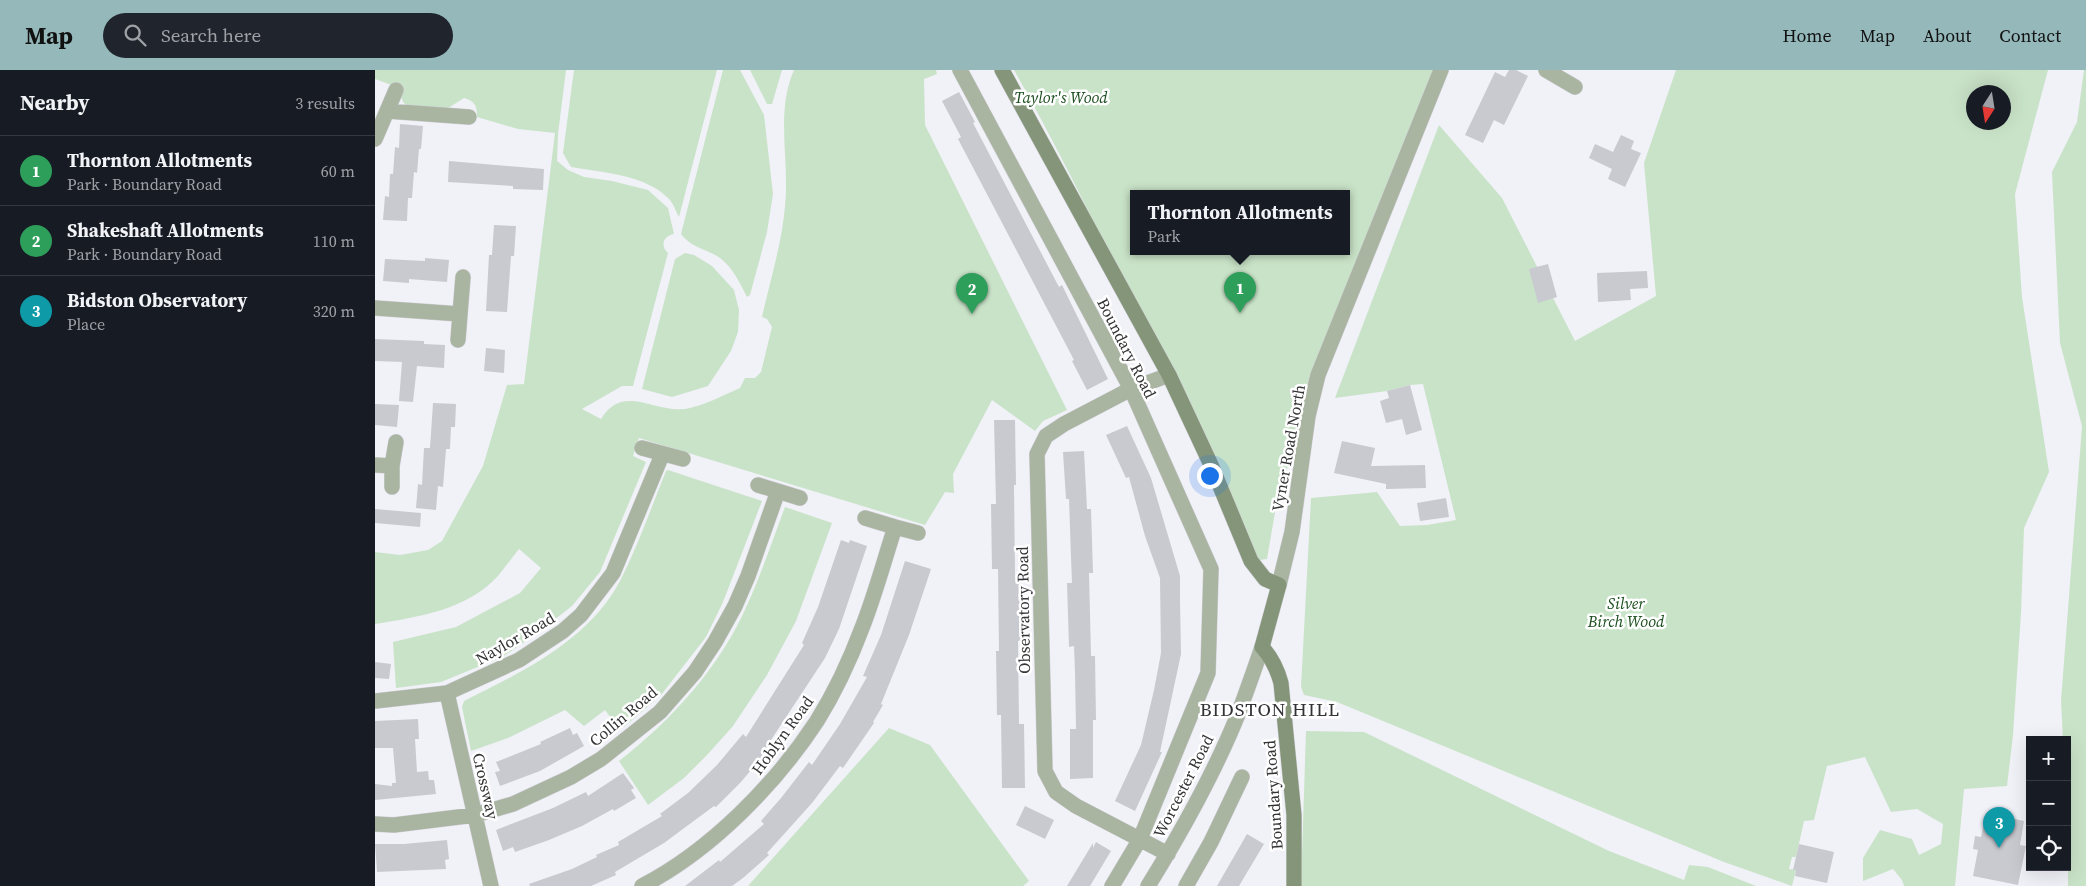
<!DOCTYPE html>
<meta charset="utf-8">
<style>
:root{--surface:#171b24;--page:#20242c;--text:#f1f3f6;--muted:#9ea1a6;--line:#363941;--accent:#95b8bb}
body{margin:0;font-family:"Source Serif 4",serif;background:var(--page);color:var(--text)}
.controls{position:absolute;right:15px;bottom:15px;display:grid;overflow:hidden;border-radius:0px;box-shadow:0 5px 20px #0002}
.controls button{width:45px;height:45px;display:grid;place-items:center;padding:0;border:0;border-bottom:1px solid var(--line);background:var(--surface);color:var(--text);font:25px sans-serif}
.compass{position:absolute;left:1591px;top:15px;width:45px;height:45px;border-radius:50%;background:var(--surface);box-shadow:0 5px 20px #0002;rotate:192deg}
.you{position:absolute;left:834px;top:405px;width:18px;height:18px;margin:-12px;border:4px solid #fff;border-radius:50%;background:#1a73e8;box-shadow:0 0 0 8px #1a73e833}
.badge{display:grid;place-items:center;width:32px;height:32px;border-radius:50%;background:var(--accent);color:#fff;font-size:16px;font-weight:700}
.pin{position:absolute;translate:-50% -41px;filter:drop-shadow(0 1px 2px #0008)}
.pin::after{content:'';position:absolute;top:26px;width:18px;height:15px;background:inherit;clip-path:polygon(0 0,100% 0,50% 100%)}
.popup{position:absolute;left:755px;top:120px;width:220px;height:65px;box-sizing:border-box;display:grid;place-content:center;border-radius:0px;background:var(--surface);filter:drop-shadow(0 1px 4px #0005);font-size:16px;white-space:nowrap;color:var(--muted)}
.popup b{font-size:19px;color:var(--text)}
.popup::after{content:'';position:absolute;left:50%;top:100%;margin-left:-10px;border:10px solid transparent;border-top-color:var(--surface)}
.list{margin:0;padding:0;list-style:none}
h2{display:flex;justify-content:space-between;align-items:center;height:65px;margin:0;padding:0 20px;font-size:21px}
h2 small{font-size:16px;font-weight:400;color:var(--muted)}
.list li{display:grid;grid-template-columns:32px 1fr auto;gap:15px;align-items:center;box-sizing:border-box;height:70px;padding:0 20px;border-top:1px solid var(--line)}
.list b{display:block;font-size:19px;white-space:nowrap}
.list p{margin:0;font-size:16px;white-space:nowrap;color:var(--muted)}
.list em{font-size:16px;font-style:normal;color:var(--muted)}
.icon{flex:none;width:28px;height:28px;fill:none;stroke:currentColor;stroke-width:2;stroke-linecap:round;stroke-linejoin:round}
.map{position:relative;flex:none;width:1711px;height:816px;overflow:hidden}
header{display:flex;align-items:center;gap:30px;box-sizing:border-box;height:70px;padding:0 25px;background:var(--accent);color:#111}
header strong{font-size:24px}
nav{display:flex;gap:28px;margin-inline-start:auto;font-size:18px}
.search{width:350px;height:45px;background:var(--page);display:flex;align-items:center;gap:12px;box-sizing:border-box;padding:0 18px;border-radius:28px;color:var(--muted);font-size:19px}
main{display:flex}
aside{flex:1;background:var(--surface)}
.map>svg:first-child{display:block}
</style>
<header>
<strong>Map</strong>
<div class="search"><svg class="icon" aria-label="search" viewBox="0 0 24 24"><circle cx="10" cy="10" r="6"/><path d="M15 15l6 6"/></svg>Search here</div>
<nav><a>Home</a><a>Map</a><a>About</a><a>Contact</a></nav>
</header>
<main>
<aside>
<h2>Nearby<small>3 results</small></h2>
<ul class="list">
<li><span class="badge" style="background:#2e9e5b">1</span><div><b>Thornton Allotments</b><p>Park · Boundary Road</p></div><em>60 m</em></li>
<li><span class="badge" style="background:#2e9e5b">2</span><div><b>Shakeshaft Allotments</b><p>Park · Boundary Road</p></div><em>110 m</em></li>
<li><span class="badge" style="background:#0f9aa8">3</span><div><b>Bidston Observatory</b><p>Place</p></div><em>320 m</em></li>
</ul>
</aside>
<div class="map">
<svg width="1711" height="816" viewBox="0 0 1711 816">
<rect width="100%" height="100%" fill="#f1f1f8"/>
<path fill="#c9e3c8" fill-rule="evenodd" d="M 0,0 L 191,0 L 183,64 L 182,91 L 193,100 L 209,107 L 237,111 L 273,120 L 293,138 L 299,164 C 288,166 285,176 293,183 L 258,316 L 247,316 L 207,339 L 226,349 C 249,311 282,346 315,338 C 332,334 349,325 365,318 L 370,308 L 380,308 L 386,302 L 397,257 L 392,249 L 387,247 C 395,211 407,173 410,136 C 415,91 400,43 419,0 L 561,0 L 562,4 L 549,9 L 550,55 L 692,340 L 668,351 L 660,361 L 617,330 L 578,404 L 579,423 L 570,422 L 550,455 L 264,368 L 258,386 L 271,392 L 225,502 L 197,536 L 160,565 L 127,587 L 66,612 L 21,618 L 18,572 L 81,557 L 145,523 L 166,498 L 144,479 C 137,488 130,497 123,506 C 92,540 43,547 0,554 L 0,482 L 25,485 L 53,480 L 67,471 L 108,396 L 132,315 L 149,314 L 180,63 L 143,59 L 102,47 C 102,36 100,31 89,28 L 70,40 L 35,39 L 28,32 L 22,17 L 0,9 Z
M 199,0 L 342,0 L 304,147 C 301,142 299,135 295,130 C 271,104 228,103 196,97 L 188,83 Z
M 348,0 L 365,0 L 389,45 L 398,124 L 392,162 L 375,225 L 372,227 C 365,213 358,198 345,188 C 332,179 316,178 306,164 Z
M 375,0 L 407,0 L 397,34 L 392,34 Z
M 639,0 L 1066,0 L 904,419 L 892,489 L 876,491 C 799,326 728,158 639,0 ZM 759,124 L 971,124 L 971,182 L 759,182 Z
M 1301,0 L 1673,0 L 1640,124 L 1647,227 L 1674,402 L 1649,458 L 1646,543 L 1638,665 L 1632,716 L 1589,719 L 1580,816 L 1529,816 L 1527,810 L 1518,799 L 1488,811 L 1488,788 L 1505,760 L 1537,769 L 1544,785 L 1566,774 L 1568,754 L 1542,739 L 1516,742 L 1490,687 L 1452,696 L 1439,750 L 1429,751 L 1421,787 L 1417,787 L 1414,799 L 1421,800 L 1417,816 L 1349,792 L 962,632 L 929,625 L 926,617 L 936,428 L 1002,422 L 1025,456 L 1052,455 L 1081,450 L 1048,314 L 1035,315 L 1012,321 L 960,328 L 1064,55 L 1127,128 L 1200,271 L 1281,226 L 1269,93 ZM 1598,22 L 1628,22 L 1628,52 L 1598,52 Z
M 1709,0 L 1711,0 L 1711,816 L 1693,816 L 1692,670 L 1688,670 L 1686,631 L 1707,356 L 1685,273 L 1677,102 L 1702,52 Z
M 310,183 L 319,185 L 337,196 L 359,220 L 364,240 L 363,262 L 356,281 L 333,316 L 297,327 L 267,319 L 300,189 Z
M 293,400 L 387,431 L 348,532 L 331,567 L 286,625 L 249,657 L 242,656 L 230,640 L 209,656 L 190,640 L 133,668 L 96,681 L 87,637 L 89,631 C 147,602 213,571 245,511 C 263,476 276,438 291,401 Z
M 410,437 L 457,453 L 421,551 L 392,605 L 358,656 L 333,684 L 309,708 L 273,735 L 244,691 C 297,650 346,596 373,533 C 387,502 398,469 410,437 Z
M 514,658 L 555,675 L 654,811 L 648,816 L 373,816 Z
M 931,661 L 989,662 L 1234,781 L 1309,810 L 1314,795 L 1333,797 L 1381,816 L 926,816 Z"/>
<path fill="#c9c9d0" d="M 1134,0 L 1141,0 L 1153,6 L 1129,55 L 1119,50 L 1108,73 L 1090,65 L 1120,2 L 1130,7 Z
M 584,22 L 600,52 L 598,53 L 684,217 L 687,215 L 733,309 L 712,320 L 697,291 L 699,290 L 583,69 L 586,67 L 567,31 Z
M 25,54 L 48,56 L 46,79 L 44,79 L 42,103 L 39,102 L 37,128 L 33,128 L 32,151 L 8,150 L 10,126 L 14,127 L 15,104 L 18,104 L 20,77 L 24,78 Z
M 1246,65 L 1259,71 L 1256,79 L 1266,83 L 1250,117 L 1233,109 L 1237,99 L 1214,88 L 1220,74 L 1238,82 Z
M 74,91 L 169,99 L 168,120 L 138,119 L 138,116 L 73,112 Z
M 119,155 L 141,156 L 139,186 L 136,186 L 132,242 L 111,241 L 114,185 L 117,185 Z
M 50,188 L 74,190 L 72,212 L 34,209 L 34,213 L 8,211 L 10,189 L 50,191 Z
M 1173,194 L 1182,227 L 1163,233 L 1154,199 Z
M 1272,201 L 1273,218 L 1255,219 L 1256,230 L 1223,232 L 1222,203 Z
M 0,269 L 49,271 L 49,274 L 70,275 L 69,298 L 42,296 L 38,332 L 24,331 L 27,292 L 0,291 Z
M 111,278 L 130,280 L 129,303 L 109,301 Z
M 1035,315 L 1047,360 L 1031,365 L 1027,349 L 1011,353 L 1005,331 L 1014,328 L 1012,321 Z
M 58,333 L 81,334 L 80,357 L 76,357 L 75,379 L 71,379 L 68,417 L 63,416 L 61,440 L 41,438 L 43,414 L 47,415 L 49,378 L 55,378 Z
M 0,334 L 24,335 L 22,357 L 0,355 Z
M 619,350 L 640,350 L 641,415 L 639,415 L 640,507 L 645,507 L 646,539 L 646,571 L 643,571 L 644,654 L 649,654 L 650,718 L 627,718 L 626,645 L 622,645 L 621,581 L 624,581 L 623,499 L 617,499 L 616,434 L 621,434 Z
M 752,356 L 776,408 L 805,506 L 805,530 L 806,584 L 785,682 L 787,682 L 760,741 L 740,731 L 766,675 L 779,620 L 786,583 L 785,508 L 770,466 L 754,407 L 751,408 L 731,365 Z
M 967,371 L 1000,378 L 996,396 L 1050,395 L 1051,418 L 1011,419 L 1011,414 L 959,403 Z
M 709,381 L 712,439 L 716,439 L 718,503 L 714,503 L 716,586 L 720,586 L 721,650 L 718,650 L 718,708 L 695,709 L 695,659 L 701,659 L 700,602 L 699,576 L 694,577 L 692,513 L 697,513 L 696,487 L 694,429 L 691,429 L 688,382 Z
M 1071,428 L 1074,447 L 1045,451 L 1042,433 Z
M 0,439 L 46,443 L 45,457 L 0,453 Z
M 466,470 L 474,473 L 475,470 L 492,476 L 464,559 L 450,588 L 390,679 L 392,681 L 366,712 L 341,737 L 339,736 L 289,773 L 240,802 L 241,805 L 216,816 L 155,816 L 154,814 L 197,799 L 222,787 L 221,785 L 244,775 L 243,772 L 287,746 L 285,744 L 313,723 L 342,695 L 368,664 L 371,667 L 429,575 L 427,573 L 443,537 Z
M 530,491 L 556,499 L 534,565 L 506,634 L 508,635 L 498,652 L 499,653 L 468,698 L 465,696 L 437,733 L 392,783 L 394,785 L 368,808 L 357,816 L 310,816 L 344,790 L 345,792 L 389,754 L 386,751 L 406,728 L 434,692 L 437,695 L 465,654 L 492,607 L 488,606 L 506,565 Z
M 0,592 L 16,594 L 14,609 L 0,608 Z
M 43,649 L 44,669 L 40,669 L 42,702 L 53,701 L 54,710 L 59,710 L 61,724 L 0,730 L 0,714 L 17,716 L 17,713 L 21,713 L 18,678 L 0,678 L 0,651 Z
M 195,658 L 198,665 L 202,663 L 209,676 L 165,701 L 125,716 L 120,702 L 125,701 L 121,692 L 166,674 L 165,672 Z
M 248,703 L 259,718 L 256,720 L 261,728 L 239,741 L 238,739 L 207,756 L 174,770 L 140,782 L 138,777 L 128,781 L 121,760 L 178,738 L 211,722 L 213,726 Z
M 650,736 L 679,750 L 670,769 L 641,755 Z
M 1611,743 L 1649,751 L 1645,775 L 1651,776 L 1643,815 L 1598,806 L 1603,780 L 1598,779 L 1600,766 L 1606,767 Z
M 872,764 L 889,774 L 864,816 L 842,816 Z
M 72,770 L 74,789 L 70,790 L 71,799 L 2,802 L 0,774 L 29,774 Z
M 721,772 L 736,781 L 715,816 L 692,816 L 718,773 L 718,778 Z
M 1424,774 L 1459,782 L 1452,813 L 1420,806 L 1421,800 L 1418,800 Z"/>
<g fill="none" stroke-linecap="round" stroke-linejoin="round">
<defs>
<path id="minor" d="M 585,0 L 756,319 L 836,499 L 833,603 L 765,769 L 737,816
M 1171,0 L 1200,17
M 12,41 L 94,47
M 0,69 L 21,20
M 0,238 L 85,244 L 88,207
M 83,270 L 85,244
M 267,378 L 308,389
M 0,395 L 17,396 L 17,417
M 17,396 L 21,372
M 383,415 L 425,428
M 490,448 L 520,457
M 904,515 L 917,462 L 933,346 L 943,305 L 1066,0
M 72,623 L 116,816
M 0,631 L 72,623 L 144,590 L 188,561 L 206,545 L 238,503 L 287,385
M 0,754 L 19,755 L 100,745 L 138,734 L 196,707 L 226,689 L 285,642 L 320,602 L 340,572 L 360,536 L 373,506 L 403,421
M 793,784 L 701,736 L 681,722 L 670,701 L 662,384 L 671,366 L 689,354 L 756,319 L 794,305
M 267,816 C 335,781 400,715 442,651 C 460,622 475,590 487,558 C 500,525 509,491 520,457 L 543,463
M 773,816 C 807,761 840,702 864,642 C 872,620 880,598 887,577
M 811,816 L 836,772 L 867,707"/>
<path id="secondary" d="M 627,0 L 794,305 L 837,397 L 876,491 L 890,509 L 904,515 L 887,577 C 897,588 902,598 906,613 L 919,745 L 919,816"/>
</defs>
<use href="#minor" stroke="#cfcfd5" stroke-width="16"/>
<use href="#secondary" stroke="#cfcfd5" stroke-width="16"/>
<use href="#minor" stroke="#a9b4a1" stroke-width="15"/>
<use href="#secondary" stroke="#859579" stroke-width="15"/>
</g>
<g text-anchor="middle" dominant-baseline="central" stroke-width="5" stroke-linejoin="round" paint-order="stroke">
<g font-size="16" font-style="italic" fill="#1c4e1e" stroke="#fff">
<text x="686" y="27">Taylor's Wood</text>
<text x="1251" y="533">Silver<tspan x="1251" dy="18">Birch Wood</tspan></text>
</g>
<g font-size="16" fill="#333335" stroke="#fff">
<text transform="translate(752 278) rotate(63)">Boundary Road</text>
<text transform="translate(913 378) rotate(-80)">Vyner Road North</text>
<text transform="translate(648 540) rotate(-91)">Observatory Road</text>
<text transform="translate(140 568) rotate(-30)">Naylor Road</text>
<text transform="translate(248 646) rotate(-40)">Collin Road</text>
<text transform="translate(407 665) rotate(-54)">Hoblyn Road</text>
<text transform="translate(111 716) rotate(77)">Crossway</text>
<text transform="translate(808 716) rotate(-63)">Worcester Road</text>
<text transform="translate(898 725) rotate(-94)">Boundary Road</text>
</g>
<g font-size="19" letter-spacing="1" fill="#313136" stroke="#fff">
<text x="895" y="639">BIDSTON HILL</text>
</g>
</g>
</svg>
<div class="controls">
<button>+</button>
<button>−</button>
<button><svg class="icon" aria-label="locate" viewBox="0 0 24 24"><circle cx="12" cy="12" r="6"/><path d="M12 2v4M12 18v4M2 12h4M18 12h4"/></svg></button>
</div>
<svg class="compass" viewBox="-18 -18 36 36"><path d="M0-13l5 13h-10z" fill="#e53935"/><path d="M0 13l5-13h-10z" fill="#9ea1a6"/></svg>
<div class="you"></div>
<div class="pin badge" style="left:865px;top:243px;background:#2e9e5b">1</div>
<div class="popup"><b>Thornton Allotments</b>Park</div>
<div class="pin badge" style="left:597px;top:244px;background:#2e9e5b">2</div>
<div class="pin badge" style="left:1624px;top:778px;background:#0f9aa8">3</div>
</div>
</main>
